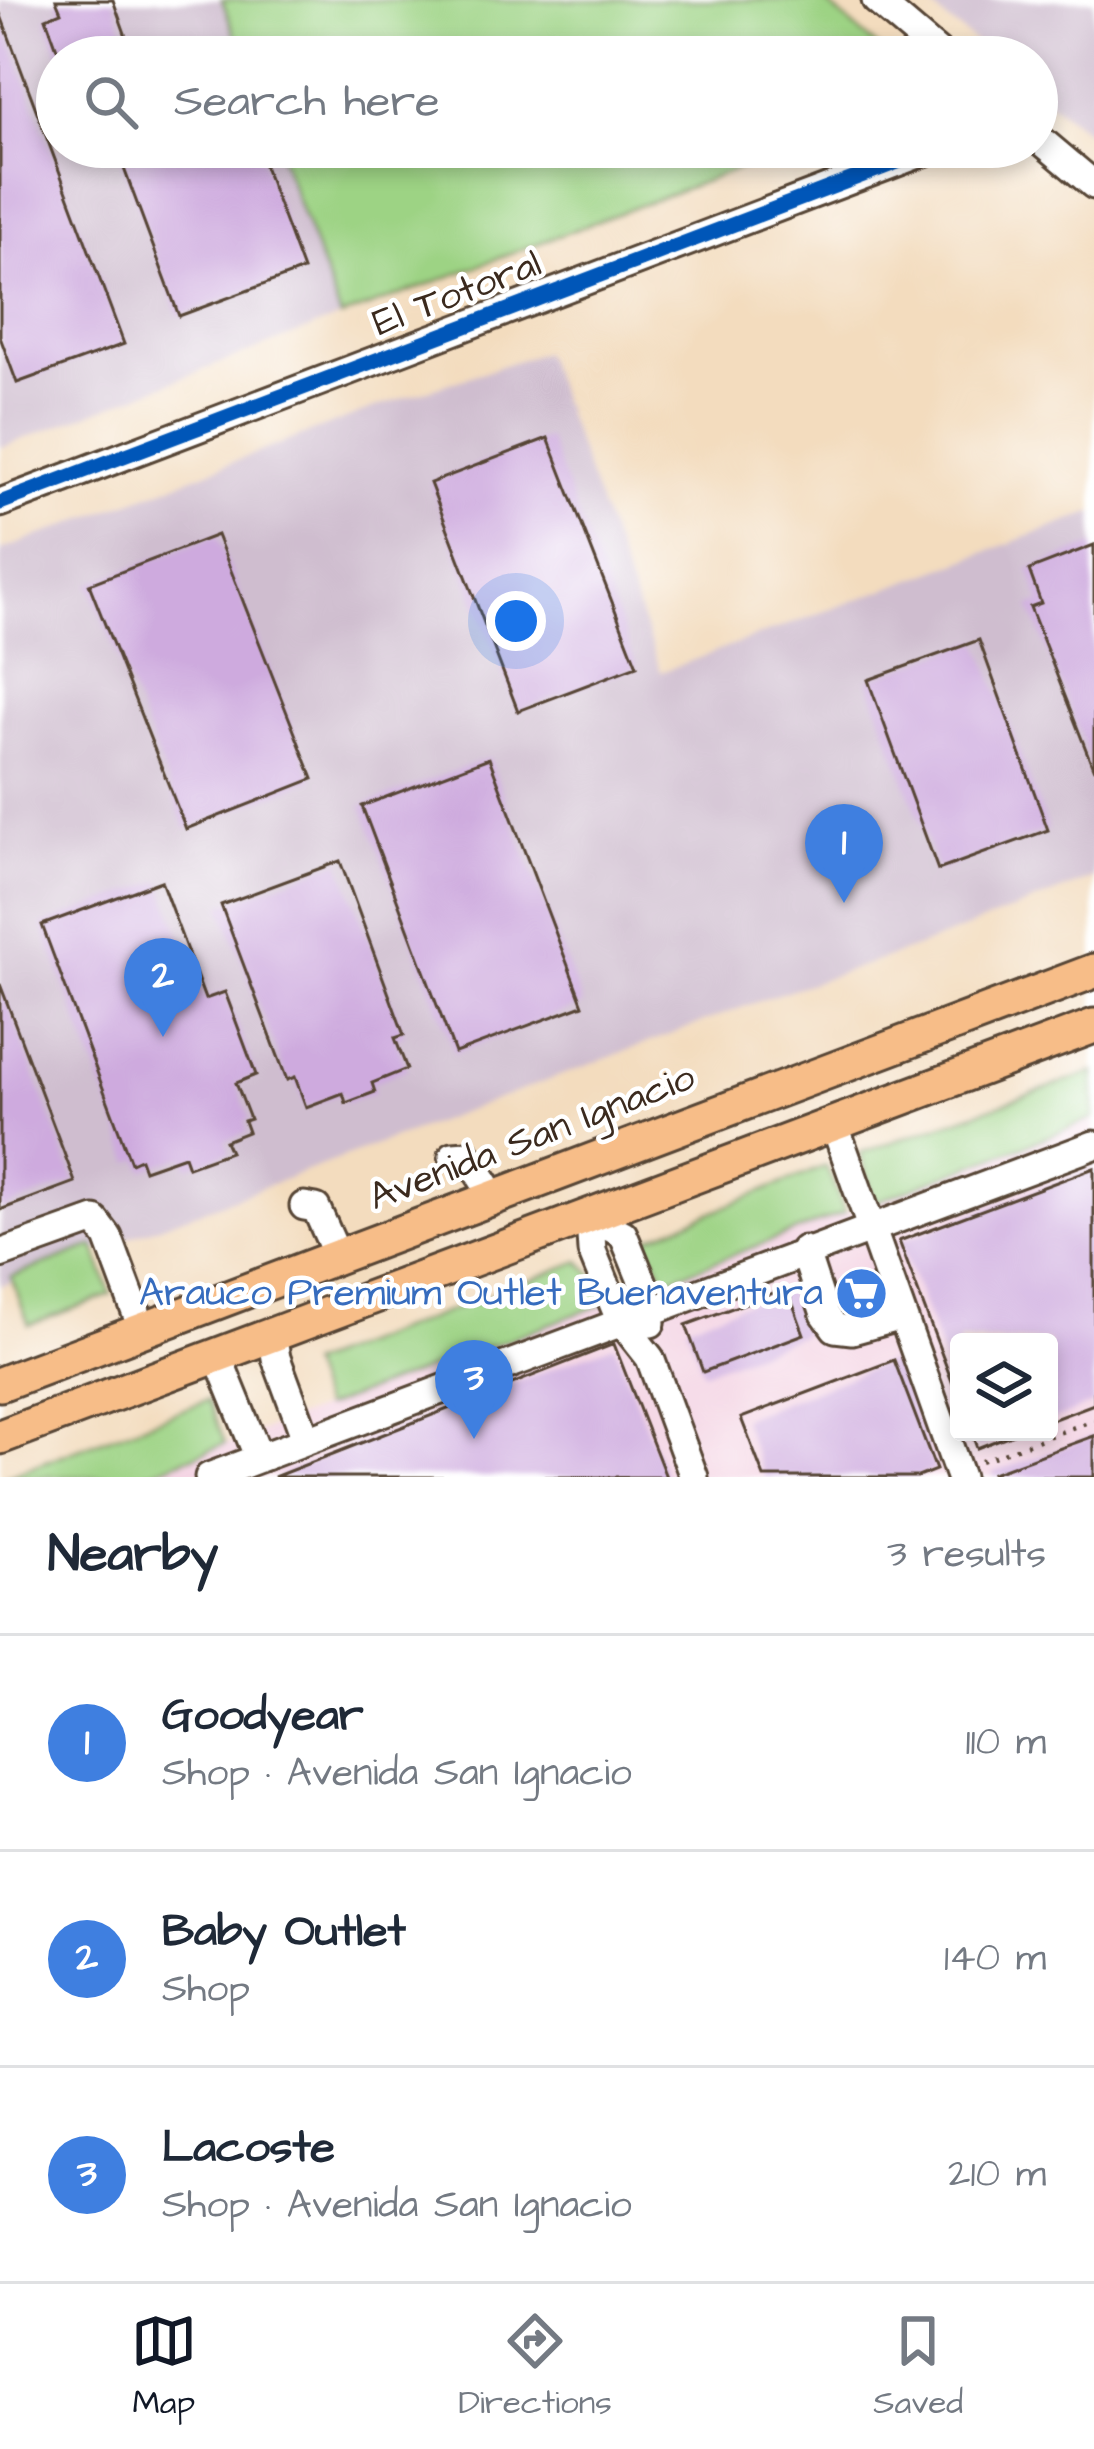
<!DOCTYPE html>
<meta charset="utf-8">
<style>
:root{--surface:#fff;--page:#f6f6f7;--text:#1f2937;--muted:#747a83;--line:#e0e1e3;--accent:#111827}
body{margin:0;font-family:"Architects Daughter",sans-serif;background:var(--page);color:var(--text)}
.controls{position:absolute;right:36px;bottom:36px;display:grid;overflow:hidden;border-radius:12px;box-shadow:0 6px 18px #0003}
.controls button{width:108px;height:108px;display:grid;place-items:center;padding:0;border:0;border-bottom:3px solid var(--line);background:var(--surface);color:var(--text);font:60px sans-serif}
.you{position:absolute;left:516px;top:621px;width:42px;height:42px;margin:-30px;border:9px solid #fff;border-radius:50%;background:#1a73e8;box-shadow:0 0 0 18px #1a73e833}
.badge{display:grid;place-items:center;width:78px;height:78px;border-radius:50%;background:var(--accent);color:#fff;font-size:39px;font-weight:700}
.pin{position:absolute;translate:-50% -99px;filter:drop-shadow(0 3px 6px #0008)}
.pin::after{content:'';position:absolute;top:63px;width:42px;height:36px;background:inherit;clip-path:polygon(0 0,100% 0,50% 100%)}
.list{margin:0;padding:0;list-style:none}
h2{display:flex;justify-content:space-between;align-items:center;height:156px;margin:0;padding:0 48px;font-size:51px}
h2 small{font-size:39px;font-weight:400;color:var(--muted)}
.list li{display:grid;grid-template-columns:78px 1fr auto;gap:36px;align-items:center;box-sizing:border-box;height:216px;padding:0 48px;border-top:3px solid var(--line)}
.list b{display:block;font-size:45px;white-space:nowrap}
.list p{margin:0;font-size:39px;white-space:nowrap;color:var(--muted)}
.list em{font-size:39px;font-style:normal;color:var(--muted)}
.icon{flex:none;width:66px;height:66px;fill:none;stroke:currentColor;stroke-width:2;stroke-linecap:round;stroke-linejoin:round}
.map{position:relative;flex:none;width:1094px;height:1477px;overflow:hidden}
.search{position:absolute;background:var(--surface);box-shadow:0 6px 18px #0003;left:36px;right:36px;top:36px;height:132px;display:flex;align-items:center;gap:30px;box-sizing:border-box;padding:0 42px;border-radius:66px;color:var(--muted);font-size:45px}
.sheet{height:804px;background:var(--surface)}
nav{display:flex;justify-content:space-around;align-items:center;box-sizing:border-box;height:168px;border-top:3px solid var(--line);background:var(--surface);font-size:33px;color:var(--muted)}
nav a{display:grid;justify-items:center;gap:6px}
nav .on{color:var(--accent)}
.map>svg:first-child{display:block}
</style>
<div class="map">
<svg width="1094" height="1477" viewBox="0 0 1094 1477">
<rect width="100%" height="100%" fill="#fff"/>
<filter id="ink" filterUnits="userSpaceOnUse"><feTurbulence type="fractalNoise" baseFrequency=".00833" numOctaves="2"/><feDisplacementMap in="SourceGraphic" scale="24" xChannelSelector="R" yChannelSelector="G"/><feConvolveMatrix kernelMatrix="1 2 1 2 8 2 1 2 1" color-interpolation-filters="sRGB"/></filter>
<filter id="wash" filterUnits="userSpaceOnUse"><feTurbulence type="fractalNoise" baseFrequency=".004" numOctaves="4" result="noise"/><feDisplacementMap in="SourceGraphic" scale="48" xChannelSelector="R" yChannelSelector="G"/><feGaussianBlur stdDeviation="2.7" result="paint"/><feColorMatrix in="noise" values="0 0 0 0 0 0 0 0 0 0 0 0 0 0 0 0 0 1.4 0 .05"/><feComposite in="paint" operator="in"/></filter>
<g filter="url(#wash)">
<rect width="100%" height="100%" fill="#f3dcbe"/>
<path fill="#f3cfe0" fill-rule="evenodd" d="M 1094,1119 L 1094,1477 L 138,1477 L 845,1213 ZM 959,1342 L 1049,1342 L 1049,1432 L 959,1432 Z"/>
<path fill="#cfbdcf" d="M 0,0 L 222,0 L 243,57 L 57,57 L 57,147 L 277,147 L 341,317 L 0,448 Z
M 922,0 L 1094,0 L 1094,137 L 1037,92 L 1037,57 L 993,57 Z
M 543,352 L 661,672 L 1094,512 L 1094,878 L 916,948 L 778,994 L 0,1286 L 0,551 L 377,407 Z"/>
<path fill="#9dd384" stroke="#6c7e51" stroke-width="3" d="M 222,0 L 823,0 L 889,57 L 243,57 Z
M 277,147 L 796,147 L 341,317 Z
M 1094,1072 L 1094,1119 L 875,1202 L 860,1153 Z
M 826,1166 L 845,1213 L 666,1280 L 645,1239 Z
M 94,1246 L 111,1295 L 29,1325 L 11,1277 Z
M 580,1261 L 614,1300 L 323,1408 L 308,1365 Z
M 208,1400 L 225,1444 L 138,1477 L 4,1477 Z"/>
<g id="blocks">
<path fill="#ceaade" d="M 56,0 L 113,0 L 127,39 L 79,57 L 60,57 L 46,18 L 61,12 Z
M 0,13 L 124,344 L 17,383 L 0,337 Z
M 116,147 L 257,147 L 303,270 L 179,316 Z
M 548,438 L 637,666 L 518,711 L 430,483 Z
M 217,535 L 313,779 L 186,829 L 89,584 Z
M 1094,545 L 1094,770 L 1030,607 L 1041,603 L 1029,570 Z
M 979,640 L 1048,830 L 938,870 L 868,680 Z
M 489,758 L 583,1005 L 455,1053 L 362,806 Z
M 340,861 L 404,1035 L 395,1038 L 407,1069 L 372,1083 L 375,1092 L 346,1103 L 343,1093 L 306,1107 L 295,1077 L 287,1080 L 221,905 Z
M 161,881 L 205,999 L 225,992 L 256,1075 L 236,1083 L 250,1119 L 244,1121 L 248,1132 L 225,1141 L 230,1152 L 188,1167 L 184,1156 L 144,1170 L 140,1159 L 131,1163 L 42,925 Z
M 0,984 L 75,1182 L 0,1210 Z
M 1094,1168 L 1094,1404 L 1049,1421 L 1049,1342 L 959,1342 L 959,1400 L 899,1241 Z
M 787,1288 L 804,1334 L 703,1372 L 686,1325 Z
M 614,1344 L 666,1477 L 274,1477 Z
M 894,1360 L 936,1470 L 918,1477 L 764,1477 L 741,1418 Z
M 971,1432 L 1018,1432 L 977,1448 Z
M 1094,1436 L 1094,1477 L 994,1477 L 992,1473 Z"/>
</g>
</g>
<g filter="url(#ink)">
<use href="#blocks" fill-opacity="0" stroke="#574536" stroke-width="3"/>
<g fill="none" stroke-linecap="round" stroke-linejoin="round">
<defs>
<path id="minor" d="M 876,0 L 943,57
M 1037,137 L 1094,185
M 0,503 L 937,147
M 834,1123 L 960,1477
M 453,1156 L 467,1155 L 494,1197
M 304,1206 L 316,1208 L 338,1257
M 598,1212 L 591,1235 L 592,1251 L 620,1320 L 650,1358 L 694,1477
M 598,1212 L 611,1228 L 623,1234 L 645,1288 L 651,1323
M 804,1250 L 825,1314 L 835,1328 L 852,1330 L 902,1316
M 0,1254 L 95,1220 L 108,1237 L 143,1331
M 272,1334 L 276,1358 L 306,1439
M 217,1355 L 259,1458
M 209,1477 L 1094,1145"/>
<path id="major" d="M 0,1384 L 1094,971
M 0,1437 L 1094,1026"/>
</defs>
<use href="#minor" stroke="#574536" stroke-width="33"/>
<use href="#major" stroke="#574536" stroke-width="39"/>
<path stroke="#574536" stroke-width="4.5" stroke-dasharray="3 9" stroke-linecap="butt" d="M 981,1461 L 1094,1420"/>
<use href="#minor" stroke="#fff" stroke-width="27"/>
<use href="#major" stroke="#f7bd88" stroke-width="33"/>
<defs>
<path id="cycleway" d="M 0,503 L 937,147"/>
</defs>
<use href="#cycleway" stroke="#fff" stroke-width="22"/>
<use href="#cycleway" stroke="#0057b8" stroke-width="15"/>
</g>
</g>
<defs>
<symbol id="supermarket-disc" viewBox="-11 -11 22 22"><circle r="9.5" fill="#3f7fe0" stroke="#fff"/><path d="M-6-5.5h2.5l.6 2H6L4.5 2H-2.5L-4.4-4H-6ZM-1.5 3.2a1.3 1.3 0 1 0 .1 0ZM3 3.2a1.3 1.3 0 1 0 .1 0Z" fill="#fff"/></symbol>
</defs>
<g fill-rule="evenodd">
<use href="#supermarket-disc" x="832" y="1264" width="59" height="59"/>
</g>
<g text-anchor="middle" dominant-baseline="central" stroke-width="9" stroke-linejoin="round" paint-order="stroke">
<g font-size="39" fill="#3b2a1e" stroke="#fff">
<text transform="translate(457 294) rotate(-21)">El Totoral</text>
<text transform="translate(532 1138) rotate(-21)">Avenida San Ignacio</text>
</g>
<g font-size="39" fill="#366cbe" stroke="#fff" text-anchor="end">
<text x="823" y="1294">Arauco Premium Outlet Buenaventura</text>
</g>
</g>
</svg>
<div class="controls">
<button><svg class="icon" aria-label="layers" viewBox="0 0 24 24"><path d="M12 4l9 5-9 5-9-5zM3 14l9 5 9-5"/></svg></button>
</div>
<div class="you"></div>
<div class="pin badge" style="left:844px;top:903px;background:#3f7fe0">1</div>
<div class="pin badge" style="left:163px;top:1037px;background:#3f7fe0">2</div>
<div class="pin badge" style="left:474px;top:1439px;background:#3f7fe0">3</div>
<div class="search"><svg class="icon" aria-label="search" viewBox="0 0 24 24"><circle cx="10" cy="10" r="6"/><path d="M15 15l6 6"/></svg>Search here</div>
</div>
<section class="sheet">
<h2>Nearby<small>3 results</small></h2>
<ul class="list">
<li><span class="badge" style="background:#3f7fe0">1</span><div><b>Goodyear</b><p>Shop · Avenida San Ignacio</p></div><em>110 m</em></li>
<li><span class="badge" style="background:#3f7fe0">2</span><div><b>Baby Outlet</b><p>Shop</p></div><em>140 m</em></li>
<li><span class="badge" style="background:#3f7fe0">3</span><div><b>Lacoste</b><p>Shop · Avenida San Ignacio</p></div><em>210 m</em></li>
</ul>
</section>
<nav>
<a class="on"><svg class="icon" aria-label="map" viewBox="0 0 24 24"><path d="M3 6l6-2 6 2 6-2v14l-6 2-6-2-6 2zM9 4v14M15 6v14"/></svg>Map</a>
<a><svg class="icon" aria-label="directions" viewBox="0 0 24 24"><path d="M12 3l9 9-9 9-9-9zM9 14v-3h6M13 9l2 2-2 2"/></svg>Directions</a>
<a><svg class="icon" aria-label="saved" viewBox="0 0 24 24"><path d="M7 4h10v16l-5-4-5 4z"/></svg>Saved</a>
</nav>
